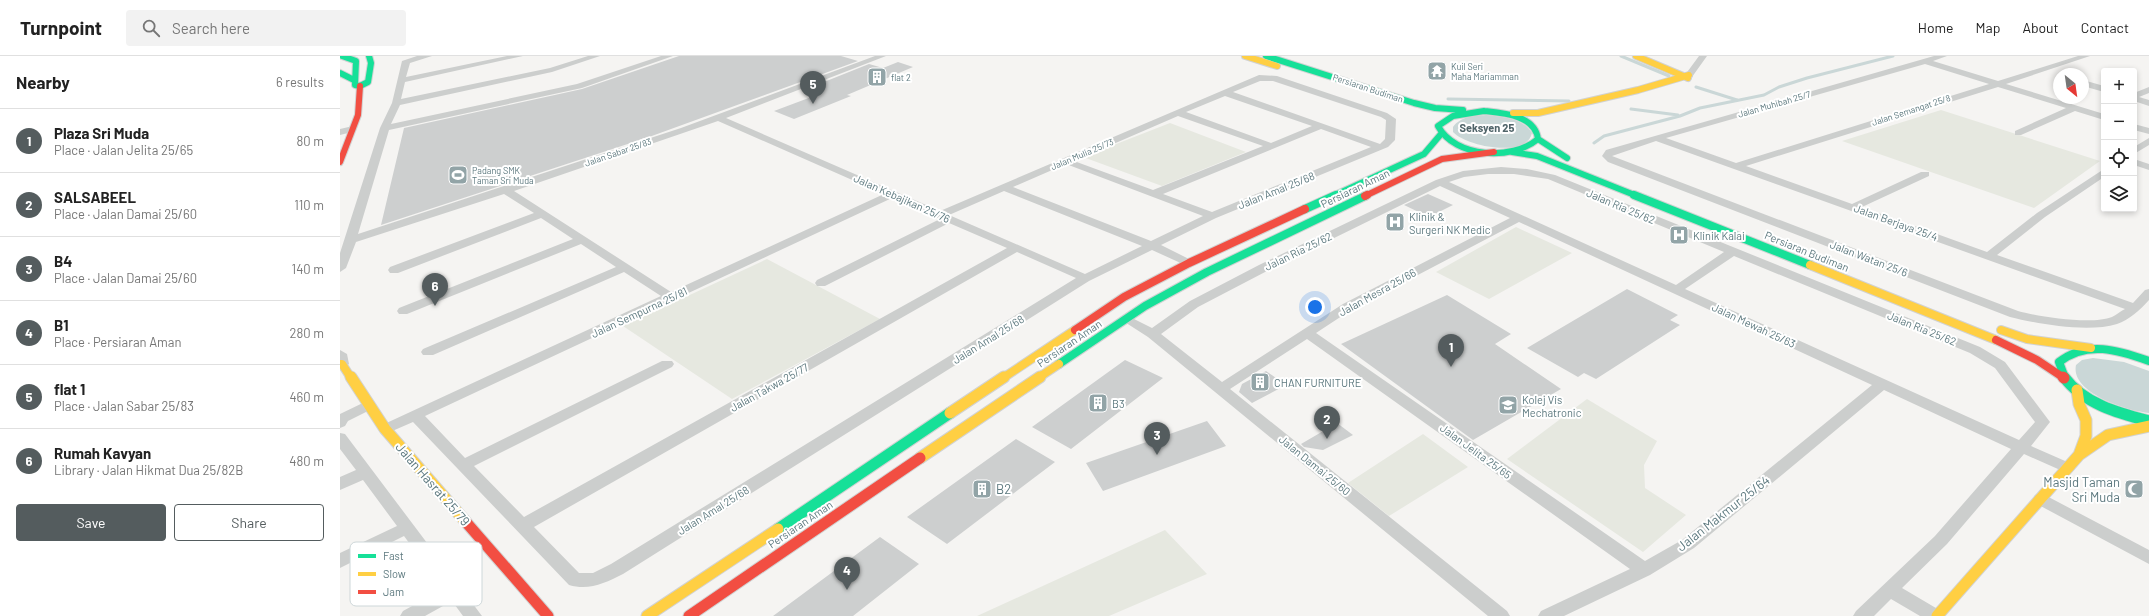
<!DOCTYPE html>
<meta charset="utf-8">
<style>
:root{--surface:#fff;--page:#f2f2f2;--text:#222;--muted:#767676;--line:#e0e0e0;--accent:#545c5e}
body{margin:0;font-family:Barlow,sans-serif;background:var(--page);color:var(--text)}
.controls{position:absolute;right:12px;top:12px;display:grid;overflow:hidden;border-radius:4px;box-shadow:0 2px 6px #0003}
.controls button{width:36px;height:36px;display:grid;place-items:center;padding:0;border:0;border-bottom:1px solid var(--line);background:var(--surface);color:var(--text);font:20px sans-serif}
.compass{position:absolute;left:1713px;top:12px;width:36px;height:36px;border-radius:50%;background:var(--surface);box-shadow:0 2px 6px #0003;rotate:151deg}
.you{position:absolute;left:975px;top:251px;width:14px;height:14px;margin:-10px;border:3px solid #fff;border-radius:50%;background:#1a73e8;box-shadow:0 0 0 6px #1a73e833}
.badge{display:grid;place-items:center;width:26px;height:26px;border-radius:50%;background:var(--accent);color:#fff;font-size:13px;font-weight:700}
.pin{position:absolute;translate:-50% -33px;filter:drop-shadow(0 1px 2px #0008)}
.pin::after{content:'';position:absolute;top:21px;width:14px;height:12px;background:inherit;clip-path:polygon(0 0,100% 0,50% 100%)}
.list{margin:0;padding:0;list-style:none}
h2{display:flex;justify-content:space-between;align-items:center;height:52px;margin:0;padding:0 16px;font-size:17px}
h2 small{font-size:13px;font-weight:400;color:var(--muted)}
.list li{display:grid;grid-template-columns:26px 1fr auto;gap:12px;align-items:center;box-sizing:border-box;height:64px;padding:0 16px;border-top:1px solid var(--line)}
.list b{display:block;font-size:15px;white-space:nowrap}
.list p{margin:0;font-size:13px;white-space:nowrap;color:var(--muted)}
.list em{font-size:13px;font-style:normal;color:var(--muted)}
.actions{display:flex;gap:8px;padding:12px 16px}
.actions a{flex:1;padding:9px 0;border:1px solid var(--accent);border-radius:4px;text-align:center;font-size:14px;color:var(--accent)}
.actions .main{background:var(--accent);color:#fff}
.icon{flex:none;width:22px;height:22px;fill:none;stroke:currentColor;stroke-width:2;stroke-linecap:round;stroke-linejoin:round}
.map{position:relative;flex:none;width:1809px;height:560px;overflow:hidden}
header{display:flex;align-items:center;gap:24px;box-sizing:border-box;height:56px;padding:0 20px;background:var(--surface);border-bottom:1px solid var(--line)}
header strong{font-size:19px}
nav{display:flex;gap:22px;margin-inline-start:auto;font-size:14px}
.search{width:280px;height:36px;background:var(--page);display:flex;align-items:center;gap:10px;box-sizing:border-box;padding:0 14px;border-radius:4px;color:var(--muted);font-size:15px}
main{display:flex}
aside{flex:1;background:var(--surface)}
.map>svg:first-child{display:block}
</style>
<header>
<strong>Turnpoint</strong>
<div class="search"><svg class="icon" aria-label="search" viewBox="0 0 24 24"><circle cx="10" cy="10" r="6"/><path d="M15 15l6 6"/></svg>Search here</div>
<nav><a>Home</a><a>Map</a><a>About</a><a>Contact</a></nav>
</header>
<main>
<aside>
<h2>Nearby<small>6 results</small></h2>
<ul class="list">
<li><span class="badge">1</span><div><b>Plaza Sri Muda</b><p>Place · Jalan Jelita 25/65</p></div><em>80 m</em></li>
<li><span class="badge">2</span><div><b>SALSABEEL</b><p>Place · Jalan Damai 25/60</p></div><em>110 m</em></li>
<li><span class="badge">3</span><div><b>B4</b><p>Place · Jalan Damai 25/60</p></div><em>140 m</em></li>
<li><span class="badge">4</span><div><b>B1</b><p>Place · Persiaran Aman</p></div><em>280 m</em></li>
<li><span class="badge">5</span><div><b>flat 1</b><p>Place · Jalan Sabar 25/83</p></div><em>460 m</em></li>
<li><span class="badge">6</span><div><b>Rumah Kavyan</b><p>Library · Jalan Hikmat Dua 25/82B</p></div><em>480 m</em></li>
</ul>
<div class="actions"><a class="main">Save</a><a>Share</a></div>
</aside>
<div class="map">
<svg width="1809" height="560" viewBox="0 0 1809 560">
<rect width="100%" height="100%" fill="#f5f4f2"/>
<path fill="#e6e8e0" d="M 1601,54 L 1760,105 L 1694,152 L 1502,85 Z
M 830,67 L 906,96 L 822,130 L 743,101 Z
M 1176,171 L 1232,197 L 1149,243 L 1096,216 Z
M 427,203 L 540,263 L 392,343 L 283,270 Z
M 1247,343 L 1317,385 L 1304,409 L 1305,432 L 1346,459 L 1303,496 L 1167,403 Z
M 1083,378 L 1128,411 L 1049,460 L 1008,427 Z
M 825,474 L 867,518 L 769,560 L 637,560 Z"/>
<path fill="#cad7d7" d="M 1146,59 C 1163,61 1183,62 1192,77 C 1187,102 1127,91 1113,76 L 1113,71 C 1121,60 1134,60 1146,59 Z
M 1753,302 L 1784,306 L 1809,315 L 1809,357 C 1788,355 1730,337 1736,309 L 1742,304 Z"/>
<g fill="none" stroke-linecap="round" stroke-linejoin="round">
<path stroke="#cad7d7" stroke-width="3" d="M 1281,0 L 1329,20
M 1356,31 L 1397,44
M 1108,43 L 1229,45
M 1291,53 L 1338,59
M 1254,87 L 1264,80 L 1340,60 L 1360,52 L 1424,39 L 1439,31 L 1467,22 L 1553,0"/>
</g>
<path fill="#cdcfcf" d="M 339,0 L 501,0 L 518,5 L 309,81 L 41,169 L 64,72 L 242,33 Z
M 558,6 L 573,11 L 507,39 L 511,40 L 454,63 L 434,55 L 482,37 L 479,28 L 529,8 L 543,12 Z
M 1088,138 L 1113,149 L 1089,161 L 1064,149 Z
M 1287,233 L 1338,259 L 1330,264 L 1340,269 L 1256,323 L 1244,317 L 1238,321 L 1187,292 Z
M 1107,239 L 1171,278 L 1155,288 L 1221,333 L 1133,384 L 1001,288 Z
M 785,304 L 823,322 L 731,393 L 692,371 Z
M 926,315 L 946,329 L 912,347 L 899,336 L 902,328 Z
M 867,365 L 886,390 L 763,435 L 746,407 Z
M 997,367 L 1013,379 L 983,394 L 964,391 L 961,388 Z
M 676,383 L 715,406 L 607,488 L 567,461 Z
M 540,481 L 579,508 L 513,560 L 433,560 Z"/>
<g fill="none" stroke-linecap="round" stroke-linejoin="round">
<defs>
<path id="fast-far2" d="M 2,0 L 16,5 L 15,29 L 20,30 L 28,26 L 31,7 L 29,0
M 926,0 L 1074,47 L 1095,52 L 1123,54
M 0,17 L 14,24
M 1144,55 C 1163,57 1195,59 1198,83 C 1172,105 1115,102 1098,70 L 1113,60 Z
M 1198,83 L 1227,102
M 1172,96 L 1197,100 L 1297,140
M 993,140 L 1084,98 L 1101,78"/>
<path id="fast-far1" d="M 1294,139 L 1470,209
M 965,153 L 996,139
M 719,308 L 805,250 L 867,216 L 1025,140
M 1725,322 L 1719,306 C 1747,284 1778,294 1809,305"/>
<path id="fast" d="M 1724,321 C 1744,348 1778,357 1809,365
M 438,473 L 610,357"/>
<path id="slow-far2" d="M 905,0 L 937,10
M 1296,0 L 1348,22
M 1173,57 L 1198,57 L 1298,34 L 1349,19"/>
<path id="slow-far1" d="M 1470,209 L 1656,284
M 1661,274 L 1687,283 L 1751,292
M 0,308 L 2,308 L 11,322
M 663,322 L 735,274
M 698,322 L 719,308"/>
<path id="slow" d="M 11,321 L 45,373 L 125,465
M 1737,334 L 1739,348 L 1746,364 L 1746,380 L 1739,399
M 610,357 L 664,321
M 580,402 L 700,321
M 307,560 L 438,473
M 1597,560 L 1739,399 L 1768,379 L 1809,370"/>
<path id="jam-far2" d="M 0,106 L 18,59 L 20,30
M 1025,140 L 1102,103 L 1154,96"/>
<path id="jam-far1" d="M 1025,140 L 1027,139
M 735,274 L 784,241 L 849,207 L 965,153
M 1656,284 L 1697,304 L 1724,322"/>
<path id="jam" d="M 1723,321 L 1724,322
M 125,465 L 208,560
M 349,560 L 580,402"/>
</defs>
<use href="#fast-far2" stroke="#d1d2d2" stroke-width="8"/>
<use href="#fast-far1" stroke="#d1d2d2" stroke-width="10"/>
<use href="#fast" stroke="#d1d2d2" stroke-width="13"/>
<use href="#slow-far2" stroke="#d1d2d2" stroke-width="8"/>
<use href="#slow-far1" stroke="#d1d2d2" stroke-width="10"/>
<use href="#slow" stroke="#d1d2d2" stroke-width="13"/>
<use href="#jam-far2" stroke="#d1d2d2" stroke-width="8"/>
<use href="#jam-far1" stroke="#d1d2d2" stroke-width="10"/>
<use href="#jam" stroke="#d1d2d2" stroke-width="13"/>
<path fill="#cccecd" fill-rule="evenodd" d="M 77,0 L 92,0 L 70,7 L 66,21 L 167,0 L 183,0 L 65,26 L 61,43 L 210,12 L 248,0 L 260,0 L 212,16 L 60,49 L 51,68 L 237,28 L 321,0 L 333,0 L 242,32 L 49,74 L 18,178 L 341,72 L 535,0 L 546,0 L 386,62 L 600,155 L 919,19 L 937,20 L 1047,57 L 1056,63 L 1055,84 L 1048,91 L 876,162 L 821,189 L 853,205 L 855,207 L 853,209 L 845,209 L 812,194 L 749,225 L 283,518 C 265,527 249,535 229,529 L 73,366 L 50,376 L 40,376 L 38,373 L 40,370 L 321,240 L 284,216 L 93,299 L 83,299 L 81,296 L 83,293 L 276,211 L 241,188 L 67,258 L 59,258 L 57,255 L 59,252 L 233,183 L 201,162 L 58,217 L 50,217 L 48,214 L 50,211 L 194,157 L 164,138 L 16,186 L 6,212 L 0,216 L 0,197 L 40,72 L 52,47 L 62,5 ZM 920,25 L 933,25 L 1041,61 L 1046,64 L 1045,83 L 1040,88 L 893,36 ZM 885,40 L 972,70 L 931,87 L 846,56 ZM 838,60 L 923,90 L 813,134 L 734,105 ZM 378,65 L 544,138 L 331,236 L 174,135 ZM 981,73 L 1031,91 L 872,156 L 823,138 ZM 726,108 L 863,160 L 811,185 L 673,131 ZM 664,135 L 802,190 L 745,218 L 609,159 ZM 552,142 L 600,163 L 477,224 L 475,227 L 477,230 L 485,230 L 609,167 L 667,192 L 184,461 L 134,410 L 332,311 L 334,308 L 332,305 L 322,305 L 125,402 L 85,360 ZM 677,196 L 736,222 L 271,508 L 253,517 L 239,517 L 194,471 Z
M 1359,0 L 1367,0 L 1352,21 L 1346,21 L 1345,19 Z
M 1594,0 L 1607,0 L 1593,5 L 1658,25 L 1738,0 L 1750,0 L 1666,28 L 1764,58 L 1764,64 L 1735,55 L 1681,79 L 1675,79 L 1675,75 L 1726,52 L 1658,31 L 1406,110 L 1512,148 L 1581,116 L 1589,116 L 1589,120 L 1522,151 L 1647,196 L 1697,157 L 1764,113 L 1764,121 L 1705,161 L 1657,199 L 1793,247 L 1805,234 L 1809,233 L 1809,244 C 1800,254 1789,264 1777,268 C 1748,277 1698,268 1670,261 L 1268,106 L 1262,100 L 1266,94 ZM 1585,8 L 1649,28 L 1396,107 L 1326,82 ZM 1316,85 L 1785,253 C 1781,255 1776,259 1772,261 C 1752,269 1699,261 1678,255 L 1272,100 Z
M 1743,24 L 1764,30 L 1764,36 L 1743,30 Z
M 1809,31 L 1809,37 L 1799,41 L 1809,44 L 1809,50 L 1794,45 L 1794,37 Z
M 1794,68 L 1809,72 L 1809,78 L 1794,74 Z
M 13,70 L 16,71 L 16,75 L 0,79 L 0,73 Z
M 1809,82 L 1809,89 L 1794,98 L 1794,91 Z
M 1794,103 L 1809,108 L 1809,114 L 1794,109 Z
M 1161,111 L 1187,113 L 1215,119 L 1640,291 L 1665,306 L 1710,366 L 1691,390 L 1732,408 L 1735,412 L 1732,416 L 1727,417 L 1684,398 L 1607,488 L 1562,532 L 1601,555 L 1604,560 L 1580,560 L 1551,543 L 1534,560 L 1513,560 L 1516,555 L 1595,480 L 1671,393 L 1544,334 L 1354,492 L 1310,519 L 1224,560 L 1198,560 L 1201,555 L 1290,513 L 967,283 L 890,333 L 1167,555 L 1170,560 L 1148,560 L 808,281 L 780,263 L 786,259 L 812,272 L 850,245 L 919,209 L 1096,124 L 1123,115 ZM 1148,118 L 1174,118 L 1208,123 L 1384,196 L 1336,229 L 1109,126 L 1124,121 ZM 1100,130 L 1170,162 L 1003,248 L 882,326 L 821,278 L 858,251 L 927,215 ZM 1179,166 L 1532,329 L 1342,484 L 1305,505 L 976,277 L 1011,254 ZM 1394,200 L 1630,297 L 1655,312 L 1695,366 L 1679,384 L 1345,233 Z
M 0,294 L 7,298 L 9,308 L 2,312 L 0,312 Z
M 29,344 L 34,346 L 36,349 L 34,352 L 8,365 L 5,370 L 0,372 L 0,358 Z
M 0,377 L 5,378 L 142,560 L 123,560 L 112,545 L 85,560 L 60,560 L 63,555 L 103,533 L 64,480 L 0,512 L 0,497 L 57,470 L 23,424 L 0,434 L 0,421 L 16,414 L 0,393 Z
M 1701,437 L 1809,494 L 1809,508 L 1695,447 L 1693,443 L 1695,439 Z"/>
<use href="#fast-far2" stroke="#16e098" stroke-width="6"/>
<use href="#fast-far1" stroke="#16e098" stroke-width="8"/>
<use href="#fast" stroke="#16e098" stroke-width="11"/>
<use href="#slow-far2" stroke="#ffcf43" stroke-width="6"/>
<use href="#slow-far1" stroke="#ffcf43" stroke-width="8"/>
<use href="#slow" stroke="#ffcf43" stroke-width="11"/>
<use href="#jam-far2" stroke="#f24e42" stroke-width="6"/>
<use href="#jam-far1" stroke="#f24e42" stroke-width="8"/>
<use href="#jam" stroke="#f24e42" stroke-width="11"/>
</g>
<defs>
<symbol id="temple-square" viewBox="-11 -11 22 22"><rect x="-9" y="-9" width="18" height="18" rx="4" fill="#92a4a7" stroke="#fff"/><path d="M0-6L5-2H3V0L6.5 2.5H4V6H1.5V3h-3V6H-4V2.5H-6.5L-3 0V-2H-5Z" fill="#fff"/></symbol>
<symbol id="building-square" viewBox="-11 -11 22 22"><rect x="-9" y="-9" width="18" height="18" rx="4" fill="#92a4a7" stroke="#fff"/><path d="M-4-6H4V6H1V3H-1V6H-4ZM-2.5-4.3h1.7v1.8h-1.7ZM.8-4.3h1.7v1.8H.8ZM-2.5-1h1.7V.8h-1.7ZM.8-1h1.7V.8H.8Z" fill="#fff"/></symbol>
<symbol id="stadium-square" viewBox="-11 -11 22 22"><rect x="-9" y="-9" width="18" height="18" rx="4" fill="#92a4a7" stroke="#fff"/><path d="M0-5a6.5 5 0 1 0 0 10a6.5 5 0 1 0 0-10ZM-3.5-1.8h7v3.6h-7Z" fill="#fff"/></symbol>
<symbol id="hospital-square" viewBox="-11 -11 22 22"><rect x="-9" y="-9" width="18" height="18" rx="4" fill="#92a4a7" stroke="#fff"/><path d="M-5-5h3v3.5h4V-5h3V5h-3V1.5h-4V5h-3Z" fill="#fff"/></symbol>
<symbol id="university-square" viewBox="-11 -11 22 22"><rect x="-9" y="-9" width="18" height="18" rx="4" fill="#92a4a7" stroke="#fff"/><path d="M0-5L7-2L0 1L-7-2ZM-4 1L0 2.5L4 1V4Q0 6-4 4Z" fill="#fff"/></symbol>
<symbol id="mosque-square" viewBox="-11 -11 22 22"><rect x="-9" y="-9" width="18" height="18" rx="4" fill="#92a4a7" stroke="#fff"/><path d="M3.5-4.9A6 6 0 1 0 3.5 4.9A5 5 0 1 1 3.5-4.9Z" fill="#fff"/></symbol>
</defs>
<g fill-rule="evenodd">
<use href="#temple-square" x="1086" y="4" width="22" height="22"/>
<use href="#building-square" x="526" y="10" width="22" height="22"/>
<use href="#stadium-square" x="107" y="108" width="22" height="22"/>
<use href="#hospital-square" x="1044" y="155" width="22" height="22"/>
<use href="#hospital-square" x="1328" y="168" width="22" height="22"/>
<use href="#building-square" x="909" y="315" width="22" height="22"/>
<use href="#building-square" x="747" y="336" width="22" height="22"/>
<use href="#university-square" x="1157" y="338" width="22" height="22"/>
<use href="#building-square" x="631" y="422" width="22" height="22"/>
<use href="#mosque-square" x="1783" y="422" width="22" height="22"/>
</g>
<g text-anchor="middle" dominant-baseline="central" stroke-width="4" stroke-linejoin="round" paint-order="stroke">
<g font-size="9" fill="#5d797f" stroke="#fff" text-anchor="start">
<text x="1111" y="10">Kuil Seri<tspan x="1111" dy="10">Maha Mariamman</tspan></text>
<text x="551" y="21">flat 2</text>
<text x="132" y="114">Padang SMK<tspan x="132" dy="10">Taman Sri Muda</tspan></text>
</g>
<g font-size="9" fill="#5d797f" stroke="#fff">
<text transform="translate(1028 32) rotate(18)">Persiaran Budiman</text>
<text transform="translate(1434 48) rotate(-16)">Jalan Muhibah 25/7</text>
<text transform="translate(1571 54) rotate(-18)">Jalan Semangat 25/8</text>
<text transform="translate(278 96) rotate(-19)">Jalan Sabar 25/83</text>
<text transform="translate(742 98) rotate(-23)">Jalan Mulia 25/73</text>
</g>
<g font-size="11" font-weight="bold" fill="#506469" stroke="#fff">
<text x="1147" y="71">Seksyen 25</text>
</g>
<g font-size="11" fill="#5d797f" stroke="#fff">
<text transform="translate(1015 132) rotate(-26)">Persiaran Aman</text>
<text transform="translate(936 134) rotate(-22)">Jalan Amal 25/68</text>
<text transform="translate(562 142) rotate(24)">Jalan Kebajikan 25/76</text>
<text transform="translate(1281 150) rotate(23)">Jalan Ria 25/62</text>
<text transform="translate(1556 166) rotate(20)">Jalan Berjaya 25/4</text>
<text transform="translate(958 195) rotate(-26)">Jalan Ria 25/62</text>
<text transform="translate(1467 195) rotate(22)">Persiaran Budiman</text>
<text transform="translate(1529 202) rotate(21)">Jalan Watan 25/6</text>
<text transform="translate(1037 236) rotate(-29)">Jalan Mesra 25/66</text>
<text transform="translate(299 256) rotate(-25)">Jalan Sempurna 25/81</text>
<text transform="translate(1414 269) rotate(25)">Jalan Mewah 25/63</text>
<text transform="translate(1582 272) rotate(22)">Jalan Ria 25/62</text>
<text transform="translate(648 283) rotate(-32)">Jalan Amal 25/68</text>
<text transform="translate(729 287) rotate(-34)">Persiaran Aman</text>
<text transform="translate(429 331) rotate(-29)">Jalan Takwa 25/77</text>
<text transform="translate(1136 395) rotate(36)">Jalan Jelita 25/65</text>
<text transform="translate(975 409) rotate(39)">Jalan Damai 25/60</text>
<text transform="translate(373 454) rotate(-32)">Jalan Amal 25/68</text>
<text transform="translate(460 468) rotate(-34)">Persiaran Aman</text>
</g>
<g font-size="11" fill="#5d797f" stroke="#fff" text-anchor="start">
<text x="1069" y="160">Klinik &amp;<tspan x="1069" dy="13">Surgeri NK Medic</tspan></text>
<text x="1353" y="179">Klinik Kalai</text>
<text x="934" y="326">CHAN FURNITURE</text>
<text x="1182" y="343">Kolej Vis<tspan x="1182" dy="13">Mechatronic</tspan></text>
<text x="772" y="347">B3</text>
</g>
<g font-size="13" fill="#5d797f" stroke="#fff" text-anchor="end">
<text x="1780" y="426">Masjid Taman<tspan x="1780" dy="15">Sri Muda</tspan></text>
<text x="656" y="433" text-anchor="start">B2</text>
</g>
<g font-size="13" fill="#5d797f" stroke="#fff">
<text transform="translate(93 428) rotate(49)">Jalan Hasrat 25/79</text>
<text transform="translate(1383 457) rotate(-38)">Jalan Makmur 25/64</text>
</g>
</g>
<rect x="10" y="486" width="132" height="64" rx="6" fill="#fff" stroke="#ced7d9" stroke-width="1"/>
<rect x="18" y="498" width="18" height="4" fill="#16e098"/>
<rect x="18" y="516" width="18" height="4" fill="#ffcf43"/>
<rect x="18" y="534" width="18" height="4" fill="#f24e42"/>
<g font-size="11" fill="#5d797f">
<text x="43" y="504">Fast</text>
<text x="43" y="522">Slow</text>
<text x="43" y="540">Jam</text>
</g>
</svg>
<div class="controls">
<button>+</button>
<button>−</button>
<button><svg class="icon" aria-label="locate" viewBox="0 0 24 24"><circle cx="12" cy="12" r="6"/><path d="M12 2v4M12 18v4M2 12h4M18 12h4"/></svg></button>
<button><svg class="icon" aria-label="layers" viewBox="0 0 24 24"><path d="M12 4l9 5-9 5-9-5zM3 14l9 5 9-5"/></svg></button>
</div>
<svg class="compass" viewBox="-18 -18 36 36"><path d="M0-13l5 13h-10z" fill="#e53935"/><path d="M0 13l5-13h-10z" fill="#767676"/></svg>
<div class="you"></div>
<div class="pin badge" style="left:1111px;top:311px">1</div>
<div class="pin badge" style="left:987px;top:383px">2</div>
<div class="pin badge" style="left:817px;top:399px">3</div>
<div class="pin badge" style="left:507px;top:534px">4</div>
<div class="pin badge" style="left:473px;top:48px">5</div>
<div class="pin badge" style="left:95px;top:250px">6</div>
</div>
</main>
